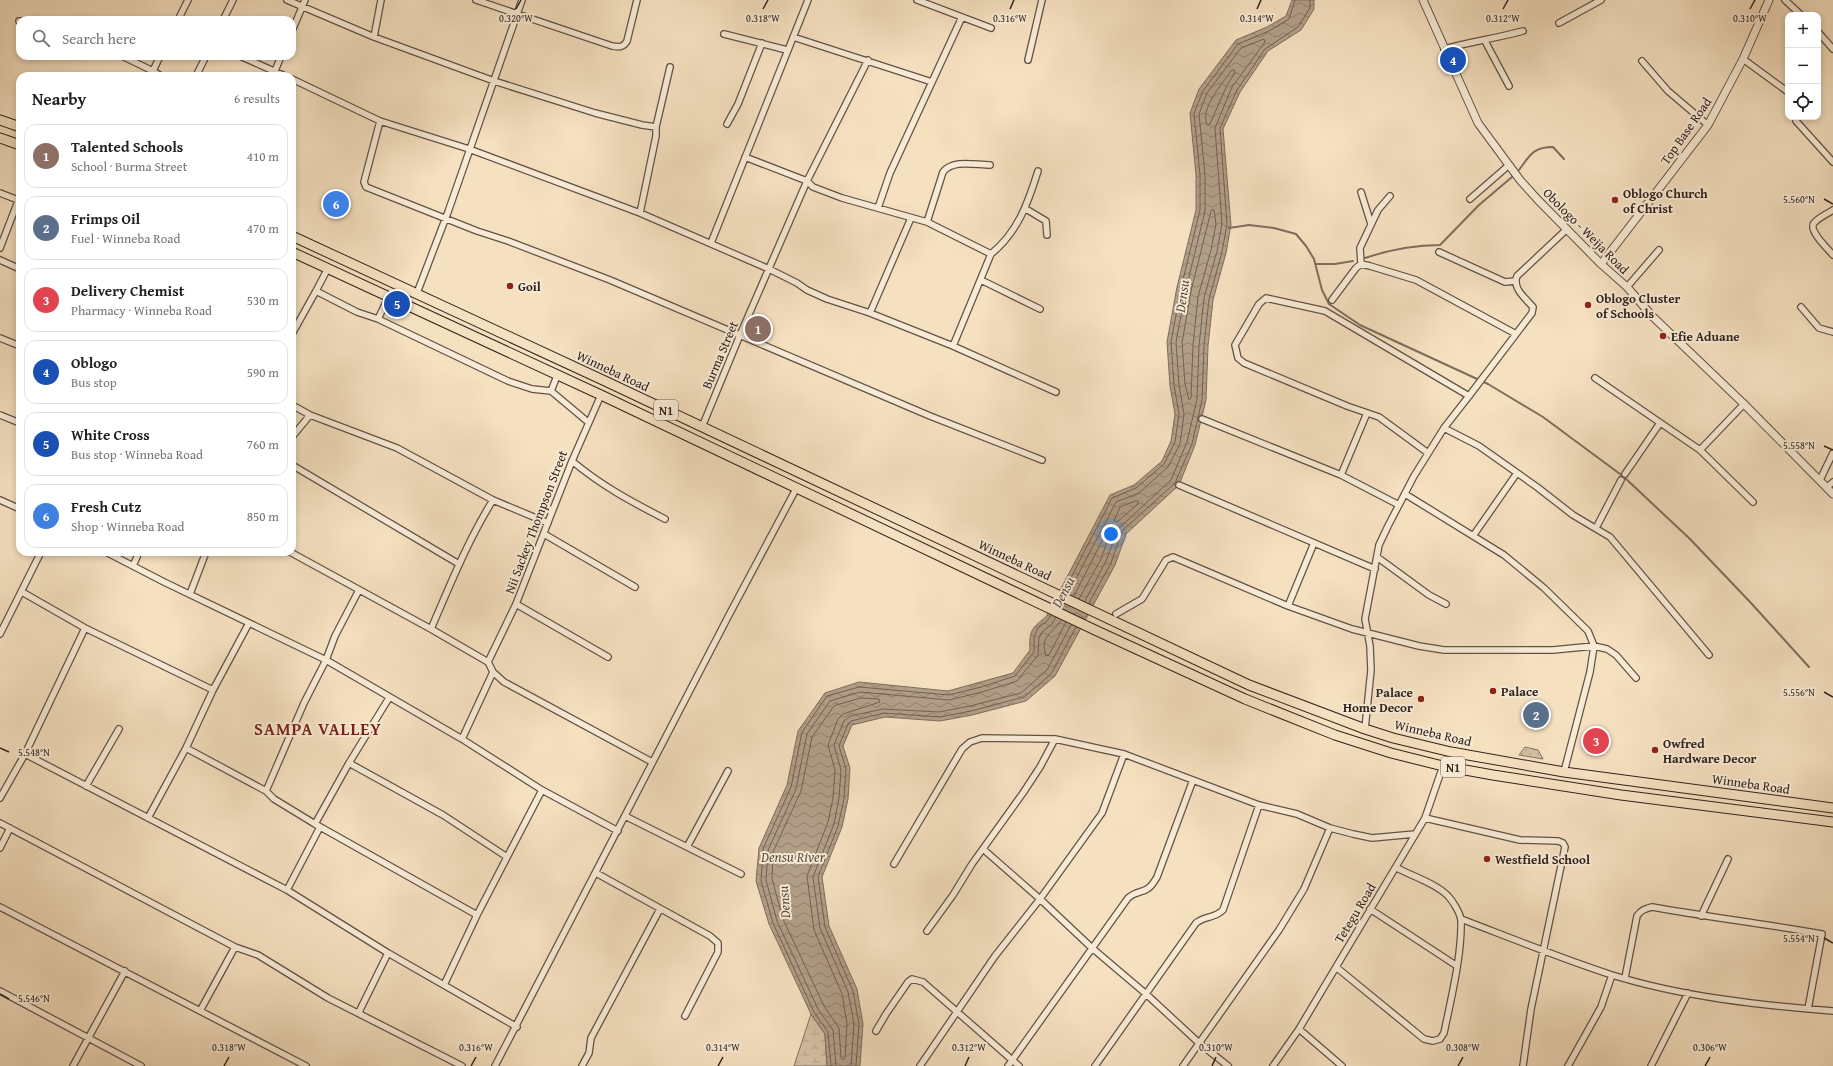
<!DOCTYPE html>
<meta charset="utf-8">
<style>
:root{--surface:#fff;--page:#f2f2f2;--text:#202124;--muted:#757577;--line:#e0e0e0;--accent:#db2777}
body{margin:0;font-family:"Gentium Book Plus",serif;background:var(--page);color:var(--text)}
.controls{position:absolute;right:12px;top:12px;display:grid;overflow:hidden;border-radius:8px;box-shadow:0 2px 6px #0003}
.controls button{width:36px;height:36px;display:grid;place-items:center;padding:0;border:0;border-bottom:1px solid var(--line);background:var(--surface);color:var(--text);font:20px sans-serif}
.you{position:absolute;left:1111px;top:534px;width:14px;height:14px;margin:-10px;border:3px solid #fff;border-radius:50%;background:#1a73e8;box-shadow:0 0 0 6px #1a73e833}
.badge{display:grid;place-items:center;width:26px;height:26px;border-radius:50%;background:var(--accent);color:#fff;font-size:13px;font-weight:700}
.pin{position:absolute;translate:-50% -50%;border:2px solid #fff;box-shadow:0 1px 4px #0006}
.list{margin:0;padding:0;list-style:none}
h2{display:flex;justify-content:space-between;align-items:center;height:52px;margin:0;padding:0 16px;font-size:17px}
h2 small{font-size:13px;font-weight:400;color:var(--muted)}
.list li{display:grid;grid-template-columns:26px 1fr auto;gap:12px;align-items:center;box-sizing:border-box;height:64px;margin:0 8px 8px;padding:0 8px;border:1px solid var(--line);border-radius:12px}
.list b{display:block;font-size:15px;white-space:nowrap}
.list p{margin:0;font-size:13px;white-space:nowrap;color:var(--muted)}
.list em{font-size:13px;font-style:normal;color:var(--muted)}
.icon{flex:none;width:22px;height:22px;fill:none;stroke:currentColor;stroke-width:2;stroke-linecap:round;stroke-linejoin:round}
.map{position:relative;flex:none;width:1833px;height:1066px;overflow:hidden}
.search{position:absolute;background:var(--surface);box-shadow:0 2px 6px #0003;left:16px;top:16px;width:280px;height:44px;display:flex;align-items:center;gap:10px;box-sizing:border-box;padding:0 14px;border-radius:12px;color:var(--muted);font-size:15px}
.panel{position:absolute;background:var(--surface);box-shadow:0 2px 6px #0003;left:16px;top:72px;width:280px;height:484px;border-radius:12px}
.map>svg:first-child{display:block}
</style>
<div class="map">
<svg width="1833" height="1066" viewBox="0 0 1833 1066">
<defs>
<pattern id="grass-dots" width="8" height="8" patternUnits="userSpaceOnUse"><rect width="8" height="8" fill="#d4c0a4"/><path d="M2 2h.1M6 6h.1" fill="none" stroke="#b6a58d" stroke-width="1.8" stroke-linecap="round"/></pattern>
<pattern id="wetland-marsh" width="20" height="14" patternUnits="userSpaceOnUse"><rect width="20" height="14" fill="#d4c0a4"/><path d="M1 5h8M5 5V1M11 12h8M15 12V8" fill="none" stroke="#b6a58d"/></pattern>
<pattern id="water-waves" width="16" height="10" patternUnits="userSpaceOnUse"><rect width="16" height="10" fill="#b29f88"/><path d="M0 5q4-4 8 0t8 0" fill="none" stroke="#91816e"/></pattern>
</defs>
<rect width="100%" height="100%" fill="#f5e0c0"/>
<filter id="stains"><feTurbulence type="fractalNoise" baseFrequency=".005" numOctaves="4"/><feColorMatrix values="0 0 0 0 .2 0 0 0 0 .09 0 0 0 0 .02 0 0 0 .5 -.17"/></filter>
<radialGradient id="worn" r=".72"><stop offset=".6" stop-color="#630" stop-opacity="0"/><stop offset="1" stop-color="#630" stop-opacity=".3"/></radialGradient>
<path fill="url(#grass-dots)" stroke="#827160" d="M 1525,747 L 1538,750 L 1543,759 L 1519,755 Z"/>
<path fill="url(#wetland-marsh)" stroke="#827160" d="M 811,1014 L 825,1034 L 827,1066 L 794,1066 Z"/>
<path fill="url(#water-waves)" stroke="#7e6d5d" d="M 1292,0 L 1314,0 L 1314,9 L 1301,30 L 1268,51 L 1240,92 L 1223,129 L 1231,225 L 1226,253 L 1213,300 L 1208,346 L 1206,400 L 1195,445 L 1179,485 L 1126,534 L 1115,565 L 1055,676 L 1026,701 L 972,715 L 940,721 L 885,717 L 852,725 L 843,746 L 850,768 L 848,799 L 842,827 L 822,877 L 829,926 L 857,989 L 863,1024 L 860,1066 L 827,1066 L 825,1034 L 811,1014 L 769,924 L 756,881 L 759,848 L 787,785 L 798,731 L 825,693 L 859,682 L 948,691 L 1013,673 L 1030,650 C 1029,632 1031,628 1046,617 L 1110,495 L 1134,485 L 1162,461 L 1171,441 L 1175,414 L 1170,386 L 1167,342 L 1177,287 L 1196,210 L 1196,175 L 1190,113 L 1199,89 L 1236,40 L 1267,27 L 1286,16 Z"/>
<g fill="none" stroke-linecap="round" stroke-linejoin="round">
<path stroke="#726052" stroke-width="1" d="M 1234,70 L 1235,73 L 1227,85 L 1210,124 L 1207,125 C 1200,108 1222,84 1231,71 Z
M 1214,210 L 1216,224 L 1211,250 L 1198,297 L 1193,345 L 1191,398 L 1189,400 L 1185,384 L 1182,343 L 1191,291 L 1211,211 Z
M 1136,501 L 1138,501 L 1138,504 L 1117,522 L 1114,521 L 1120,507 Z
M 1064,591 L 1112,498 L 1136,488 L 1164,464 L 1175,442 L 1179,414 L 1174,385 L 1171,342 L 1181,288 L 1200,210 L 1200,175 L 1194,113 L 1203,91 L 1238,44 L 1269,31 L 1289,19 L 1295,0
M 1068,594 L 1116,502 L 1139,493 L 1168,467 L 1180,444 L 1184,414 L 1179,385 L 1176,342 L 1186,289 L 1205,211 L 1205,175 L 1199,114 L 1207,93 L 1241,48 L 1264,39 L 1265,42 L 1232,87 L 1215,128 L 1222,224 L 1217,251 L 1204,298 L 1199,346 L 1197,399 L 1187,442 L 1171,480 L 1118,529 L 1106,561 L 1085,601
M 1074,596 L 1104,537 L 1107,537 L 1108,539 L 1101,559 L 1079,599
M 1089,603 L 1111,563 L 1122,531 L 1175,483 L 1192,444 L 1202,400 L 1204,346 L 1209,299 L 1222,252 L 1227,224 L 1220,128 L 1237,90 L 1265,49 L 1298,27 L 1310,8 L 1310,0
M 1061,620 C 1053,635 1039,634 1046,656 L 1049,655 L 1066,622
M 861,698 L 879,699 L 880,702 L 843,714 L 838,719 L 828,745 L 835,770 L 833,798 L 828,822 L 807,876 L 814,930 L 842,994 L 847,1024 L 845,1058 L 843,1060 L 841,1058 L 839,1028 L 824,1006 L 783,919 L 772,879 L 773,852 L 801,791 L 812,737 L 834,706 Z
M 831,1066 L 828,1032 L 814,1012 L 773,923 L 761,881 L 763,849 L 791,787 L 802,732 L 827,696 L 859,687 L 949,695 L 981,687 L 1015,676 L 1034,652 L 1034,637 L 1038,628 L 1048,620 L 1051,615
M 836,1066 L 833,1030 L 818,1009 L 777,921 L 766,880 L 768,850 L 796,789 L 807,734 L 830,701 L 860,692 L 949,700 L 982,692 L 1017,681 L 1038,655 L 1039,638 L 1042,632 L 1052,624 L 1056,617
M 851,1066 L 854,1024 L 848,992 L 820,928 L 813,877 L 834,824 L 839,798 L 841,770 L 834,745 L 844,721 L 850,716 L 883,709 L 939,712 L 970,706 L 1021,693 L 1047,670 L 1071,625
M 856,1066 L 859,1024 L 853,991 L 825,927 L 818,877 L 838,826 L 844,799 L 846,769 L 839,746 L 848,724 L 851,721 L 884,713 L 940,717 L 971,711 L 1024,697 L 1051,674 L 1076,627"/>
<path stroke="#7e6d5d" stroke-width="2" d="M 1519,170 C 1530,155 1533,147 1553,147 L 1564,159
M 1229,228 L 1249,225 L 1274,228 L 1296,234 L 1306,246 L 1314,259 L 1322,290 L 1329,304 L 1360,325 L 1488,384 L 1543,417 L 1624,477 L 1690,539 L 1751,603 L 1809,667
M 1365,258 C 1389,250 1414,245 1440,245 L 1479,205 L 1512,177
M 1315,264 L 1335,264 L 1353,261"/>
<defs>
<path id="minor" d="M 287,0 L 374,37 L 494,81 L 595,113 L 642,125 L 656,127 L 656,136 L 640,213
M 476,0 L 612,46 C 619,47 623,48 627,41 L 637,0
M 917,0 L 991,28
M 1785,0 L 1801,15
M 178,20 L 188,0
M 223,20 L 233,0
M 19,21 L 20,21
M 1559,23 L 1601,0
M 292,31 L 305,0
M 1818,32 L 1833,49
M 724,34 L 787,50
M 374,37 L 381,0
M 793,37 L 932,82 L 890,173 L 878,208
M 1485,41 L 1509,86
M 1444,49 C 1470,42 1497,38 1523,31
M 122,56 L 153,71
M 160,56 L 153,71 L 161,76
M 240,56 L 285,76
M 1743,59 L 1788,92
M 1028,60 L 1042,0
M 1642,61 L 1668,91 L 1708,125
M 196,76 L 206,56
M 273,76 L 281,56
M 292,79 L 380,121 L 469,149 L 640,213 L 769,269 L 797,283 L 807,290 L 827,299 L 870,313 L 953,346 L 1056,392
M 932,82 L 962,17
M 1797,117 L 1796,121 L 1833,162
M 380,121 L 364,182 L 366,187 L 477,231 L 508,241 L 610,280 L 930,416 L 1042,460
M 727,124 L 738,104 L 762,43
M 656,127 L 670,67
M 745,157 L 807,181 L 813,187 L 842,198 L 927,222 L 943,172 C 953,159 975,165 990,165
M 1361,192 L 1371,224
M 0,193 L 18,200
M 1470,199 L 1509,165
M 1026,209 L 1046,221 L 1047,235
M 1833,210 C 1827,214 1818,218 1814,223 C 1808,230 1828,249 1833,255
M 927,222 L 991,254
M 711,243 L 808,0
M 0,248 L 20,196
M 1439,252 L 1505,282 L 1515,281
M 0,260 L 20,269
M 1361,264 L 1360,248 L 1378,210 L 1390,196
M 981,280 L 1040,309
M 1627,287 L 1659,250
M 316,291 L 328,268
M 417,293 L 448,212 L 522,0
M 1332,300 L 1356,268 L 1361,264 L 1370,266 L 1416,280 L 1516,334
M 1801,307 L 1819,328 L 1833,332
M 870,313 L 911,218
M 378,319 L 389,296
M 292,334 L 316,291 L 357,312 L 378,319 L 508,381 L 532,389 L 551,391 L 588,422
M 0,338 L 20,346
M 953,346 L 991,254 C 1018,232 1028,203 1038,171
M 1595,378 L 1700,450 L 1753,502
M 551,391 L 557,376
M 601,395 L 572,461 L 516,604 L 608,657
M 1469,396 L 1532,313 L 1533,307 C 1525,298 1512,288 1517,276 L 1567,229
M 292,405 L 310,415 L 397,448 L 493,500 L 548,523
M 0,415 L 20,423
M 1202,419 L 1341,475 L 1399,505
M 702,427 L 740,335 L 807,181 L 868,60
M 1444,428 L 1479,446 L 1537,487 L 1573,515 L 1610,537 L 1709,655
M 292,437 L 310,415
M 1700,450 L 1744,404
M 572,461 C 602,486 630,501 665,519
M 292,465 L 459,564
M 1625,474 L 1660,423
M 1341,475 L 1367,413
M 1820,480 L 1833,453
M 1179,485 L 1375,569
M 1827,487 L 1833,482
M 1405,494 L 1504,555 L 1544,588 L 1588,631 L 1594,646 L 1590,672 L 1564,772
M 0,500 L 20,509
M 1596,528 L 1621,480
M 544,534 L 635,587
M 1473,536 L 1517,473
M 106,552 L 164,582 L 326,660 L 462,739 L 542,790 L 618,831
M 290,552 L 431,629 L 488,662 L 493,672 L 504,682 L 652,762
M 1377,557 L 1429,595 L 1446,604
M 133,566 L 139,552
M 22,592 L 85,628 L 213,690
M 190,594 L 206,552
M 1288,606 L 1314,543
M 1116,614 L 1142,599 L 1166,560 L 1173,557 L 1288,606 L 1352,629 L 1419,646 L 1444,650 L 1553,650 L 1594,646 L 1607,649 L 1616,655 L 1636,678
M 431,629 C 450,585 468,540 493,500
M 0,634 L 41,552
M 488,662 L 516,604
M 1365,729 L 1371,670 L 1370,646 L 1365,619 L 1379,545 L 1388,526 L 1414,476 L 1444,428 L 1469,396 L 1325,311 L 1266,298 L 1259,304 L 1235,345 L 1238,358 L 1244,363 L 1347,406 L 1379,417 L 1428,453
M 462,739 L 493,672
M 186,748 L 266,791 L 274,799 L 315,824 L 477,915
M 25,754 L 287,890 L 388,953 L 517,1027
M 349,763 L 443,815 L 507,857
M 86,786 L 119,729
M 266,791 L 304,703 L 326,660 L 335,636 L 359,590
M 0,798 L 25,754 L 85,628
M 625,816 L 741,874
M 148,818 L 186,748 L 213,690 L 249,623
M 1425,818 L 1520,840 L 1558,841 L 1563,843 L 1565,847 L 1531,1009 L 1523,1066
M 0,823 L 235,947 L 258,955 L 328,998 L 462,1066
M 315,824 L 349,763 L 389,698
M 687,847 L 728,771
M 0,848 L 10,828
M 983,849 L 1040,899 L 1092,948 L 1145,993 L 1199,1043 L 1228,1066
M 894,864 L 962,749 L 970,742 L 982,738 L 1055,739 L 1124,754 L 1259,805 L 1297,814 L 1330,828 L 1353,834 L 1372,838 L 1415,834
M 596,873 L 710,936 L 718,943 L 718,952 L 685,1016
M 287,890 L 320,827
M 0,907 L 306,1066
M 1370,909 L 1457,966
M 1701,916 L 1728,859
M 1461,919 C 1511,938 1560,958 1612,975 C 1683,997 1759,1005 1833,1011
M 927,931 L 953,895 L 972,864 L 1023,793 L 1040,767 L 1055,739
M 1336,967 L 1424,1039 L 1433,1041 L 1440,1039 L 1444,1033 C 1451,999 1462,955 1461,920 C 1460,913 1453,901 1448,896 C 1437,884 1412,876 1397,868
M 1625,978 L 1637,916 C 1641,910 1645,909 1652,907 C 1708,917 1766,924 1822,934 L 1808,1009
M 444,985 L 477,915 L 542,790
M 0,991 L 141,1066
M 200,1011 L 235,947
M 359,1012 L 388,953
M 1299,1029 L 1342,1066
M 876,1031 L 886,1014 L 908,982 L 912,979 L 923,982 L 1019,1066
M 73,1066 L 125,971
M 495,1066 L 729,615 L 796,489
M 582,1066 L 589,1053 L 591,1038 L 660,909
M 920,1066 L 995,956 L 1040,899 L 1102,813 L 1124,754
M 1008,1066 L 1128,898 C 1141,887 1146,897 1157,877 L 1193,780
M 1095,1066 L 1196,923 C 1206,915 1214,919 1223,910 L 1259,805
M 1183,1066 L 1279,930 L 1304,889 L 1330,828
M 1273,1066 L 1299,1029 L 1425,818 L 1443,766
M 1568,1066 L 1601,1007 L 1612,975
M 1651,1066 L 1688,993"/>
<path id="tertiary" d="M 1423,0 L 1478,123 L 1520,180 L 1538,200 L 1601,264 L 1627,287 L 1652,316 L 1744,404 L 1833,494
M 1601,264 L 1708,125 L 1743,59 L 1769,0"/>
<path id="trunk" d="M 0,120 L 20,127
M 0,138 L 20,145
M 292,236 L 605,381 L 1249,685 L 1365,729 L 1393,738 L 1451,752 L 1564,772 L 1833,808
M 292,252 L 601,395 L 1095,630 L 1245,699 L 1335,735 L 1391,753 L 1443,766 L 1493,775 L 1621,795 L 1833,822"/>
</defs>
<use href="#minor" stroke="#625245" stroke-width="8"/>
<use href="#tertiary" stroke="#625245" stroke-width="9"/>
<use href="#trunk" stroke="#31221c" stroke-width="11"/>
<use href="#minor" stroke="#f8ebd6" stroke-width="5.5"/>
<use href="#tertiary" stroke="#f8ebd6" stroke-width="7"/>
<use href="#trunk" stroke="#f5e0c0" stroke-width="9"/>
</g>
<path fill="none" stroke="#31221c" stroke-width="1.5" d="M 516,9 L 521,0M 763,9 L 768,0M 1010,9 L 1014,0M 1257,9 L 1261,0M 1503,9 L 1508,0M 1750,9 L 1755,0M 1824,199 L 1833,204M 1824,446 L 1833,450M 1824,692 L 1833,697M 0,748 L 9,752M 1824,938 L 1833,943M 0,994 L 9,999M 224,1066 L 229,1057M 471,1066 L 476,1057M 718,1066 L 723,1057M 965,1066 L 969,1057M 1212,1066 L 1216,1057M 1458,1066 L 1463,1057M 1705,1066 L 1710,1057"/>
<g fill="#8f2418" stroke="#f8ebd6" stroke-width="1.5">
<circle cx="1615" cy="200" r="4"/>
<circle cx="510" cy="286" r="4"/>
<circle cx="1588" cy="305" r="4"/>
<circle cx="1663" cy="336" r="4"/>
<circle cx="1493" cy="691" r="4"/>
<circle cx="1421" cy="699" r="4"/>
<circle cx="1655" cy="750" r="4"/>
<circle cx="1487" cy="859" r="4"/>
</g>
<g text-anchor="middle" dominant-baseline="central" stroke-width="4" stroke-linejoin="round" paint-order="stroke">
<g fill="#f8ebd6" stroke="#6d5e54" stroke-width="1">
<rect x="654" y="400" width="24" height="20" rx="3"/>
<rect x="1441" y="757" width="24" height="20" rx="3"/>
</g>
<g font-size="12" font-weight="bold" fill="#31221c">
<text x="666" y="410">N1</text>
<text x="1453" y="767">N1</text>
</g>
<g font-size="13" fill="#31221c" stroke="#f8ebd6">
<text transform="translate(1686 131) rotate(-55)">Top Base Road</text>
<text transform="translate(1586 231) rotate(45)">Obologo - Weija Road</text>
<text transform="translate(720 355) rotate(-67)">Burma Street</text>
<text transform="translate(613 371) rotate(25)">Winneba Road</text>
<text transform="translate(536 522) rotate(-69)">Nii Sackey Thompson Street</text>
<text transform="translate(1015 560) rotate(25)">Winneba Road</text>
<text transform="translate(1433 733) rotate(13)">Winneba Road</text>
<text transform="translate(1751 784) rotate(8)">Winneba Road</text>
<text transform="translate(1355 913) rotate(-59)">Tetegu Road</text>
</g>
<g font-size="13" font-weight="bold" fill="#31221c" stroke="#f8ebd6" text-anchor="start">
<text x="1623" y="193">Oblogo Church<tspan x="1623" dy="15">of Christ</tspan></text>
<text x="518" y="286">Goil</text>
<text x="1596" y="298">Oblogo Cluster<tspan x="1596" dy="15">of Schools</tspan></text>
<text x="1671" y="336">Efie Aduane</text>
<text x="1501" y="691">Palace</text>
<text x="1413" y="692" text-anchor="end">Palace<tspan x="1413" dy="15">Home Decor</tspan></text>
<text x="1663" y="743">Owfred<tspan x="1663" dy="15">Hardware Decor</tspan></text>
<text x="1495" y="859">Westfield School</text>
</g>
<g font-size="14" font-style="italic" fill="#5e4e42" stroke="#f8ebd6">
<text transform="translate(1182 296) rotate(-82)">Densu</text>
<text transform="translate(1063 592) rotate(-62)">Densu</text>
<text x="793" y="857">Densu River</text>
<text transform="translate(784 902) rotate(-94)">Densu</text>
</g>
<g font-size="17" font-weight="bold" letter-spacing="1" fill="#7a1f14" stroke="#f8ebd6">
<text x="318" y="728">SAMPA VALLEY</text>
</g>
</g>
<g font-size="10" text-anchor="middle" fill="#31221c" stroke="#f8ebd6" stroke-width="4" stroke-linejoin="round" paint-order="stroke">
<text x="516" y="22">0.320°W</text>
<text x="763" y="22">0.318°W</text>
<text x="1010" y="22">0.316°W</text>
<text x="1257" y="22">0.314°W</text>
<text x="1503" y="22">0.312°W</text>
<text x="1750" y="22">0.310°W</text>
<text x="1799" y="203">5.560°N</text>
<text x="1799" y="449">5.558°N</text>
<text x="1799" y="696">5.556°N</text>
<text x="34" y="756">5.548°N</text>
<text x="1799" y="942">5.554°N</text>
<text x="34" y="1002">5.546°N</text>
<text x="229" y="1051">0.318°W</text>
<text x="476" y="1051">0.316°W</text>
<text x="723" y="1051">0.314°W</text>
<text x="969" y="1051">0.312°W</text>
<text x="1216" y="1051">0.310°W</text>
<text x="1463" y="1051">0.308°W</text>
<text x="1710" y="1051">0.306°W</text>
</g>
<rect width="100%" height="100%" filter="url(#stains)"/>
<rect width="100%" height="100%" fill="url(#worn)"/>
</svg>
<div class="controls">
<button>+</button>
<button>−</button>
<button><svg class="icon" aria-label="locate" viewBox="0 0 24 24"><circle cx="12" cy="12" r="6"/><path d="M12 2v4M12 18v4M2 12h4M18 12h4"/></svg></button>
</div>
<div class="you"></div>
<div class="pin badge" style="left:758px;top:329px;background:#8d6e63">1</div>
<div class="pin badge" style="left:1536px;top:715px;background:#5c6f8a">2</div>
<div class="pin badge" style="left:1596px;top:741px;background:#e0444e">3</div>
<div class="pin badge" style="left:1453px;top:60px;background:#1a4fb4">4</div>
<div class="pin badge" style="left:397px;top:304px;background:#1a4fb4">5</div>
<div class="pin badge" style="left:336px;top:204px;background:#3f7fe0">6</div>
<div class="search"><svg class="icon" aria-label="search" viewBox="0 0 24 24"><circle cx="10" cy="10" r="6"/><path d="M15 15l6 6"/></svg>Search here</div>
<section class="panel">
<h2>Nearby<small>6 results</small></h2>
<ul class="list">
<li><span class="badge" style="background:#8d6e63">1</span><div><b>Talented Schools</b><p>School · Burma Street</p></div><em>410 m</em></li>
<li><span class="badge" style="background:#5c6f8a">2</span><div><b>Frimps Oil</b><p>Fuel · Winneba Road</p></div><em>470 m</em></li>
<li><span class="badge" style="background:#e0444e">3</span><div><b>Delivery Chemist</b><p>Pharmacy · Winneba Road</p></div><em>530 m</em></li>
<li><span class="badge" style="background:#1a4fb4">4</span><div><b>Oblogo</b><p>Bus stop</p></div><em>590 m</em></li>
<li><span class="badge" style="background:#1a4fb4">5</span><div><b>White Cross</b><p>Bus stop · Winneba Road</p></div><em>760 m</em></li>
<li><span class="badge" style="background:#3f7fe0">6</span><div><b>Fresh Cutz</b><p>Shop · Winneba Road</p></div><em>850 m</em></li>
</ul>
</section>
</div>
